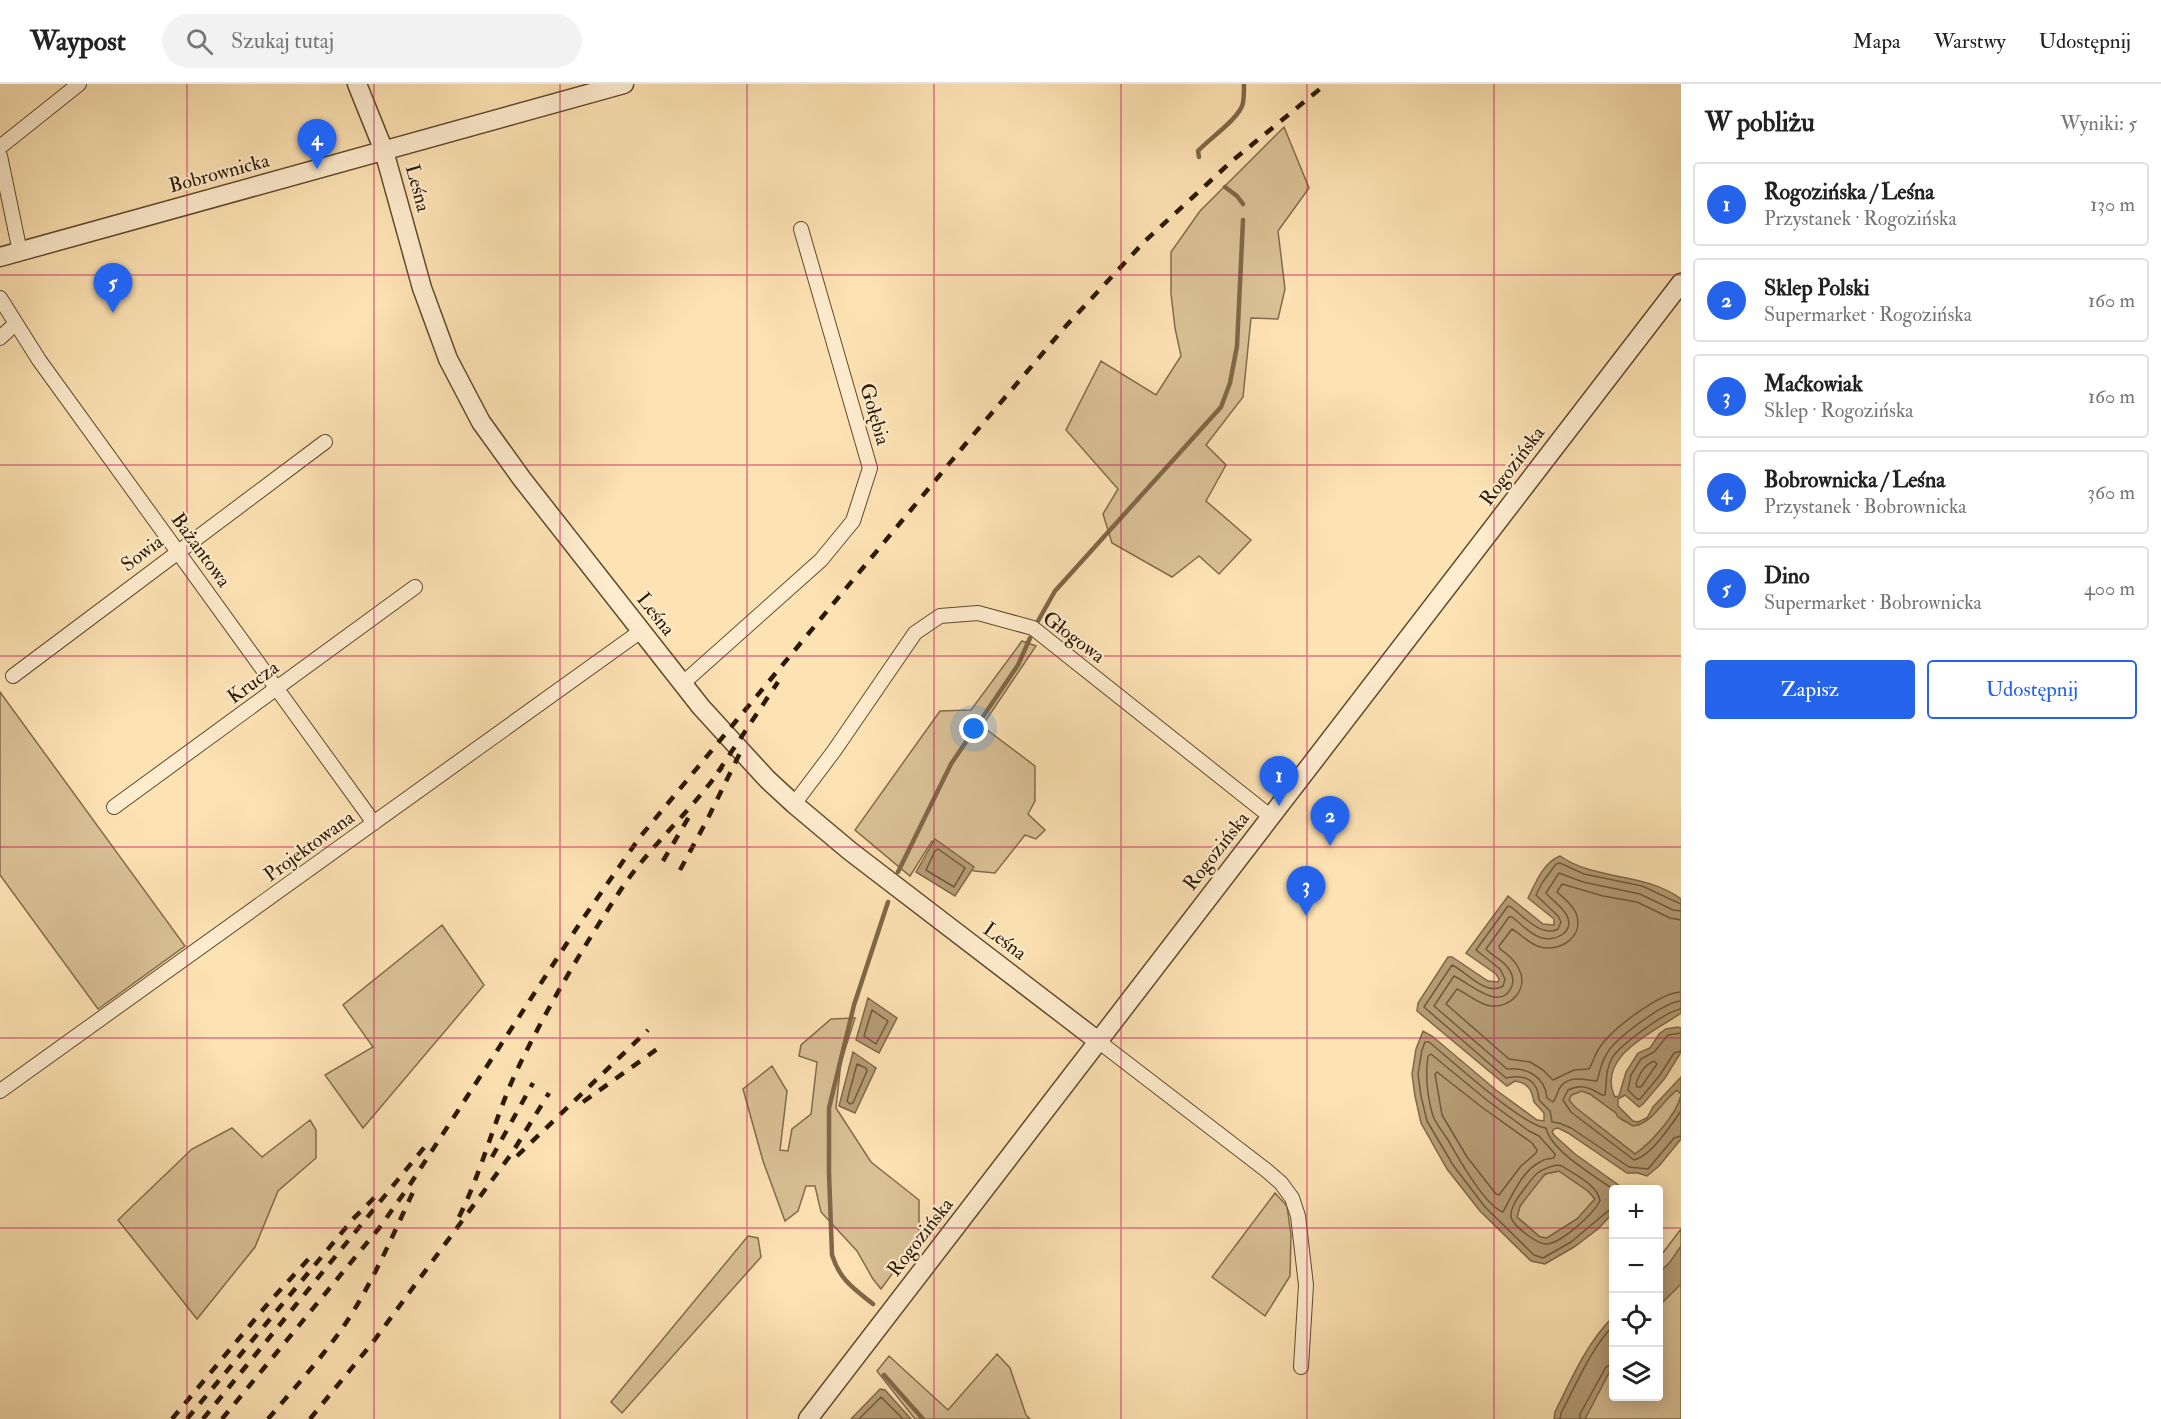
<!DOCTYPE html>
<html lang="pl">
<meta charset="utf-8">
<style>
:root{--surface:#fff;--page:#f2f2f2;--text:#222;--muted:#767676;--line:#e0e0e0;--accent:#2563eb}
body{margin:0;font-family:"IM FELL Double Pica",serif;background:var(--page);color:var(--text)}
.controls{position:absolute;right:18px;bottom:18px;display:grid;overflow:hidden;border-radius:6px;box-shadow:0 3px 15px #0003}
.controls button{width:54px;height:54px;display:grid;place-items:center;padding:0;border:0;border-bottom:2px solid var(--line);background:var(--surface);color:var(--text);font:30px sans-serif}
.you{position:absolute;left:974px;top:645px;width:21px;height:21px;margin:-15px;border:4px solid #fff;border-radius:50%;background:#1a73e8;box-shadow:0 0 0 9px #1a73e833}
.badge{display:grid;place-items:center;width:39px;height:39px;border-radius:50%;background:var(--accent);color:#fff;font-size:20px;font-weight:700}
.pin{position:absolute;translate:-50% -50px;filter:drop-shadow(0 2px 3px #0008)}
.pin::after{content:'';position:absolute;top:32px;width:21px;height:18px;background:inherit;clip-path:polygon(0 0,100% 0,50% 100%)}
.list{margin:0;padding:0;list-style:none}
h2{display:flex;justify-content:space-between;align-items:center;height:78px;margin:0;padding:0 24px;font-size:26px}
h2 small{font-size:20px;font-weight:400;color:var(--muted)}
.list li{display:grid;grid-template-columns:39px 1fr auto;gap:18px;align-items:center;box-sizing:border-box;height:84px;margin:0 12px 12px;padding:0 12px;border:2px solid var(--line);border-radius:6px}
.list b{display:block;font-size:22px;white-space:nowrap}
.list p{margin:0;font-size:20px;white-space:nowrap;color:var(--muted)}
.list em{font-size:20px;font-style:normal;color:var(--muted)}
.actions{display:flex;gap:12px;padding:18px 24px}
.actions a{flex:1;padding:14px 0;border:2px solid var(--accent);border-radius:6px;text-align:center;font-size:21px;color:var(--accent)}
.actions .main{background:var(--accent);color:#fff}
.icon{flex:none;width:33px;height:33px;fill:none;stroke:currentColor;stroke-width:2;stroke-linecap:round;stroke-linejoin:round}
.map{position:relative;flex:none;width:1681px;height:1335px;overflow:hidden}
header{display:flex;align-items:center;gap:36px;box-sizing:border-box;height:84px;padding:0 30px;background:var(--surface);border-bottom:2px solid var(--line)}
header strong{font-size:28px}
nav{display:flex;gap:33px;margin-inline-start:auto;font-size:21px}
.search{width:420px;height:54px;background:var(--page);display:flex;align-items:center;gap:15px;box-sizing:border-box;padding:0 21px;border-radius:33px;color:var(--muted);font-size:22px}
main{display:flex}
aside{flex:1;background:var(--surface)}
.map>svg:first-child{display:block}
</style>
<header>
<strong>Waypost</strong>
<div class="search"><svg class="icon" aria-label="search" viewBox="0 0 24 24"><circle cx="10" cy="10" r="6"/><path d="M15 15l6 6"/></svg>Szukaj tutaj</div>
<nav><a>Mapa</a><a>Warstwy</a><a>Udostępnij</a></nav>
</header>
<main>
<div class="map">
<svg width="1681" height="1335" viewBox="0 0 1681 1335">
<rect width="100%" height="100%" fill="#fde2b3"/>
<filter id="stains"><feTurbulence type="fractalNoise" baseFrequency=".00333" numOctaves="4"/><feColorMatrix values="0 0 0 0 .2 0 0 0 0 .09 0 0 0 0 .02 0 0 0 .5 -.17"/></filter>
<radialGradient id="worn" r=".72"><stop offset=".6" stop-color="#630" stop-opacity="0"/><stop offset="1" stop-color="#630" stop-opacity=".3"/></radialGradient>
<path fill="#d9c095" stroke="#826c4a" stroke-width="1.5" d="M 1284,43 L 1309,104 L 1278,147 L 1285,205 L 1278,235 L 1251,234 L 1243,313 L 1206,361 L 1226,381 L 1206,417 L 1251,456 L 1219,490 L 1199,472 L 1172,493 L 1112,459 L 1103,430 L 1118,405 L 1066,346 L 1101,277 L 1156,311 L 1181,272 L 1175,244 L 1171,210 L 1171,168 L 1200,127 Z
M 1022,557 L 1036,562 L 982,642 L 1035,682 L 1035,717 L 1028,730 L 1045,746 L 1036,755 L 1025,751 L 995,789 L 974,787 L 932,757 L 910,792 L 855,746 L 940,627 L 971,626 Z
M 0,608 L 185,862 L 98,925 L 0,791 Z
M 442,841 L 484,901 L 363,1044 L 325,991 L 373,963 L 343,921 Z
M 855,934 L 841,978 L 836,1024 L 871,1078 L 919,1116 L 919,1153 L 881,1205 L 873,1195 L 857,1167 L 821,1128 L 815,1102 L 806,1102 L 798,1127 L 785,1137 L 763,1077 L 743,1005 L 772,982 L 787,1007 L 780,1066 L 788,1067 L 792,1045 L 811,1030 L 817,978 L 799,972 L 801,961 L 831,935 Z
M 1677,1006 L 1681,1010 C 1679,1029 1651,1059 1635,1070 L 1574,1023 L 1569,1016 L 1571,1011 L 1582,1007 L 1590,1010 L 1616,1029 C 1620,1038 1630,1039 1639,1041 Z
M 310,1036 L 316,1046 L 316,1074 L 278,1107 L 255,1163 L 197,1235 L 118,1136 L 192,1065 L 232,1044 L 262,1073 Z
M 1559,1087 L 1588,1107 L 1595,1115 L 1577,1135 L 1547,1154 L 1540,1153 L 1517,1133 L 1520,1122 L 1538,1097 L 1546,1090 Z
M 1275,1109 L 1287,1122 L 1291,1151 L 1290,1192 L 1265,1232 L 1212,1193 Z
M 1681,1145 L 1681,1335 L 1555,1335 L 1566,1307 L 1613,1236 L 1614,1312 L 1658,1312 L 1659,1174 Z
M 748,1152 L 758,1154 L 761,1173 L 622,1329 L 611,1318 Z
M 997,1270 L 1010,1284 L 1026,1331 L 1030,1335 L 915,1335 L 877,1287 L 889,1272 L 948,1326 Z"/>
<path fill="#b69d76" stroke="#7f6847" stroke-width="1.5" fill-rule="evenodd" d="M 935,755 L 974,783 L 955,812 L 916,788 Z
M 1560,772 C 1596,797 1645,788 1681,815 L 1681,929 C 1656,947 1595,972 1615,1013 L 1619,1012 L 1626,988 L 1638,969 L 1650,964 L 1660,949 L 1666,945 L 1678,943 L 1681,944 L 1681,968 L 1665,994 L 1643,1020 L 1639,1023 L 1625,1011 L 1618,1015 L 1618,1022 L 1633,1037 L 1638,1038 L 1647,1034 L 1653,1023 L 1681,993 L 1681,1010 L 1677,1006 C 1661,1018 1653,1039 1633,1042 L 1618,1033 L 1616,1029 L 1590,1010 L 1582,1007 L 1571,1011 L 1569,1016 L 1575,1023 L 1635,1070 C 1651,1059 1676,1031 1681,1012 L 1681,1055 L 1659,1082 L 1647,1092 L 1638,1089 L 1627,1089 L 1568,1049 L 1558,1044 L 1554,1045 L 1552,1048 L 1555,1052 L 1575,1070 L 1624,1105 L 1614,1106 L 1613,1129 L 1598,1145 L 1574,1163 L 1545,1180 L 1531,1177 L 1480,1127 L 1447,1085 L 1421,1039 L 1415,1012 L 1412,990 L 1416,965 L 1423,947 L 1432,952 L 1496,1006 L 1537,1036 L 1544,1037 L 1544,1029 L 1534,1018 C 1532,1007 1529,999 1515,997 L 1507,1002 L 1417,927 L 1418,919 L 1448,873 L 1452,873 L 1488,897 L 1498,898 L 1499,895 L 1496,890 L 1466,869 L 1508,812 L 1543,840 L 1554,841 L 1554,835 L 1528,814 C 1536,798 1543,779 1560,772 ZM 1559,1087 L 1588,1107 L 1595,1115 L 1577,1135 L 1547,1154 L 1540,1153 L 1517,1133 L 1520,1122 L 1545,1090 Z
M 868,914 L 897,934 L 879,969 L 856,956 Z
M 853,968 L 876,984 L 855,1029 L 839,1022 Z
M 1681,1162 L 1681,1200 L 1659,1222 L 1659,1189 L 1670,1178 Z
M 1613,1233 L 1613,1281 L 1585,1335 L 1554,1335 L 1555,1328 C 1571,1296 1587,1258 1613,1233 Z
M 880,1305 L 885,1306 L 911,1335 L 851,1335 Z"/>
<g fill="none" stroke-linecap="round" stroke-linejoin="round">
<path stroke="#715a3b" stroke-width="1.5" d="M 938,765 L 965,784 L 954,803 L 926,786 L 935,767 Z
M 1681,820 L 1642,802 L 1584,790 L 1560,779 L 1556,780 L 1542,799 L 1536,811 L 1558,832 L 1561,838 L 1558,845 C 1542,854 1523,832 1511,823 L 1508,822 L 1476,866 L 1500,885 L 1505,895 L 1503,902 C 1486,913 1466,887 1452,881 L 1424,923 L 1506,994 C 1524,990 1538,995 1539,1016 L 1550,1027 L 1552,1038 L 1559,1039 L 1571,1044 L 1629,1083 L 1648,1085 L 1674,1054 L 1681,1052
M 1681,827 L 1673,826 L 1640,810 L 1583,798 L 1559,789 L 1546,809 C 1552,816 1561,822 1566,830 C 1577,848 1554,859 1539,853 C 1529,849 1520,839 1512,833 L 1509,833 L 1486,865 C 1492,872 1503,876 1508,884 C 1512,889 1514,895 1512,902 C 1501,930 1468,898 1454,892 L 1434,922 L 1507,985 C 1526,983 1545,992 1547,1014 L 1553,1018 C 1556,1014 1557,1010 1559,1005 C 1568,990 1585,996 1597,997 C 1600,988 1601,979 1606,971 C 1614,955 1664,918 1681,917
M 1681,836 L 1670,834 L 1637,818 L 1603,812 L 1562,800 L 1557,808 C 1564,814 1572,820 1576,829 C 1585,853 1560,868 1540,863 C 1529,860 1521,850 1512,845 L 1499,862 L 1500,865 C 1508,871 1515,876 1519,885 C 1529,905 1511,924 1491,922 C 1478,920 1468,910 1457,905 L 1446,920 L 1509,975 L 1530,978 L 1543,986 L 1553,996 L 1574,986 L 1589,985 C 1593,978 1595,970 1600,963 C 1612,945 1659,909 1681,908
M 1681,925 C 1666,927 1620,961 1612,974 C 1605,987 1607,998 1605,1011 L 1602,1011 C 1589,1003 1582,1000 1568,1006 L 1563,1016 L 1571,1028 L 1634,1076 C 1651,1072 1671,1041 1681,1027
M 872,926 L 888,937 L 876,960 L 864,952 Z
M 1681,949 L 1668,951 L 1654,968 L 1641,975 L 1631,991 L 1628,1006 L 1637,1015 L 1640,1015 L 1660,991 L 1674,969 L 1681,967
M 1431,970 L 1488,1017 L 1529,1047 L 1539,1052 L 1555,1070 L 1554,1074 C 1549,1075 1544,1075 1540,1078 C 1522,1087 1512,1112 1503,1128 C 1485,1122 1458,1073 1448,1056 C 1443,1048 1436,1040 1433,1032 C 1427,1012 1425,993 1428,972 Z
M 1654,977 L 1657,980 L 1641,1003 L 1637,1003 L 1636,1000 C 1639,990 1644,981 1654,977 Z
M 857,980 L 866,984 L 867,987 L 853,1019 L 850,1020 L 847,1017 Z
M 1437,988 L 1483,1024 L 1532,1059 L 1537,1066 L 1536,1069 L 1521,1082 L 1499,1111 L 1496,1110 L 1467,1073 L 1442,1031 L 1435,990 Z
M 1557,1081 L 1562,1082 C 1575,1091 1598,1101 1600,1117 C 1593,1130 1563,1158 1547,1160 C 1538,1161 1513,1142 1511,1133 C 1510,1123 1519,1112 1525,1104 C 1535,1090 1539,1085 1557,1081 Z
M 1614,1125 L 1608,1127 L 1571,1158 L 1543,1174 L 1534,1171 L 1485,1123 L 1453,1081 L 1427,1037 L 1421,1012 L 1418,990 L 1422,966 L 1425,958 L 1429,958 C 1451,976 1523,1042 1546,1044 C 1551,1067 1595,1092 1614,1106
M 859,1335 L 881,1313 L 903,1335
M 1560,1335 L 1561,1329 C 1575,1303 1592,1262 1614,1241
M 1580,1335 L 1580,1330 L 1606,1283 L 1614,1280"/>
<path stroke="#7f6847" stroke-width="4.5" d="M 1199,73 L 1198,67 C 1210,54 1240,34 1243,19 C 1244,13 1244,6 1244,0
M 1225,103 L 1237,112 L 1243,120
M 1038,537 L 1055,507 L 1221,323 L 1230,299 L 1237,262 L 1243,136
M 898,788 L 951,680 L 1018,581 L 1030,554
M 873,1220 C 853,1204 840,1196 832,1171 L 829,1089 L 829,1024 L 854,921 L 888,818
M 884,1291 L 923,1335"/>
<defs>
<path id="minor" d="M 0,63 L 79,0
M 0,72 L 20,168
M 0,214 L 39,276 L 374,739
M 0,254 L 15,240
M 13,592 L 325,358
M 682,600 L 821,476 L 853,437 L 870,384 L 801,145
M 794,720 L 834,667 L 915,549 L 940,532 L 978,529 L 1033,544 L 1271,733
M 114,723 L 415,503
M 1098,957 L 1266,1086 L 1281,1099 L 1292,1114 L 1298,1132 L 1306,1201 L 1301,1283
M 0,1007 L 641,547"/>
<path id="tertiary" d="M 357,0 L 384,67 L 422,204 L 448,275 L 481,338 L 522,395 L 701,623 L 767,695 L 794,720 L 850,767 L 1098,957
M 0,173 L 624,0
M 808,1335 L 1681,199"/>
</defs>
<use href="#minor" stroke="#604a2d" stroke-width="16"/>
<use href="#tertiary" stroke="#604a2d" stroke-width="21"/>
<use href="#minor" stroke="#feecce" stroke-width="14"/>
<use href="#tertiary" stroke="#feecce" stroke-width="18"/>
<path stroke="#2c1800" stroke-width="4.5" stroke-dasharray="10 10" stroke-linecap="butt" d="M 718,688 L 778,598
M 663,777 L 690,731
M 680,786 L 706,738 L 741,667
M 583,1018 L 660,963
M 517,1072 L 648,946
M 492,1073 L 533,999
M 459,1133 C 483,1085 495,1032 518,984 C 547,924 582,865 618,810 C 648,763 691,728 722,683
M 172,1335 L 271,1216 L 314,1169
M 187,1335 L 353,1135 L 379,1109
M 203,1335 L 427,1060
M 222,1335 L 380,1143 L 409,1102 L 582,836 L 640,753 L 968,357 L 1065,243 L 1144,158 L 1232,77 L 1326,0
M 268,1335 C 292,1307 317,1279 339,1249 C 370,1205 391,1155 414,1106
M 310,1335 L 373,1258 L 512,1069 L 549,1009"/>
</g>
<path fill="none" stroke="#c2185b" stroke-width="1.5" stroke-opacity="0.55" d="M 187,0 L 187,1335M 374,0 L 374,1335M 560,0 L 560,1335M 747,0 L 747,1335M 934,0 L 934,1335M 1121,0 L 1121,1335M 1307,0 L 1307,1335M 1494,0 L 1494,1335M 0,191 L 1681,191M 0,381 L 1681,381M 0,572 L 1681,572M 0,763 L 1681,763M 0,954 L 1681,954M 0,1144 L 1614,1144M 1658,1144 L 1681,1144"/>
<g text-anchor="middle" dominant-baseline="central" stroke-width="4.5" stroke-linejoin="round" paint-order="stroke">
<g font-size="20" fill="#2c1800" stroke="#feecce">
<text transform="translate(219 89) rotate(-15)">Bobrownicka</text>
<text transform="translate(418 104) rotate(75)">Leśna</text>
<text transform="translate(875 330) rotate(74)">Gołębia</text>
<text transform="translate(1512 382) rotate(-53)">Rogozińska</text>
<text transform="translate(201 466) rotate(54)">Bażantowa</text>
<text transform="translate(142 469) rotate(-37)">Sowia</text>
<text transform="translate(656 530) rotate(52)">Leśna</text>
<text transform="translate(1074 553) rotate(37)">Głogowa</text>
<text transform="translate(253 598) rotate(-36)">Krucza</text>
<text transform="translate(309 762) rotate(-36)">Projektowana</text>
<text transform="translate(1216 767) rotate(-52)">Rogozińska</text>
<text transform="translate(1005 857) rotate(37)">Leśna</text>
<text transform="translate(920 1153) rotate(-52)">Rogozińska</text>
</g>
</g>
<rect width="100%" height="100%" filter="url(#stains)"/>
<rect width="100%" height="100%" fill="url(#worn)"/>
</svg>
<div class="controls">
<button>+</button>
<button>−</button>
<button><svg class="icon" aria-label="locate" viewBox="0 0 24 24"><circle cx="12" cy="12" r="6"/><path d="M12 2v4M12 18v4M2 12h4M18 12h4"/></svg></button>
<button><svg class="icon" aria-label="layers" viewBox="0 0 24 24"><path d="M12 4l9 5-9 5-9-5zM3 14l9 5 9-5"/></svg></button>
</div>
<div class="you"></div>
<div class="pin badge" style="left:1279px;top:722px">1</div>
<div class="pin badge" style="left:1330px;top:762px">2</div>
<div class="pin badge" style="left:1306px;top:832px">3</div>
<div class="pin badge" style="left:317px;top:85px">4</div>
<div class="pin badge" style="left:113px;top:229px">5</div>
</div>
<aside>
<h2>W pobliżu<small>Wyniki: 5</small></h2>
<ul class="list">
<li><span class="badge">1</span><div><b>Rogozińska / Leśna</b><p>Przystanek · Rogozińska</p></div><em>130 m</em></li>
<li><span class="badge">2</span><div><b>Sklep Polski</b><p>Supermarket · Rogozińska</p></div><em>160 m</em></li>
<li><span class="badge">3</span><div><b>Maćkowiak</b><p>Sklep · Rogozińska</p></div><em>160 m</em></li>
<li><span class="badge">4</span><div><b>Bobrownicka / Leśna</b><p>Przystanek · Bobrownicka</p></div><em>360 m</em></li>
<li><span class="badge">5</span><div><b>Dino</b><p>Supermarket · Bobrownicka</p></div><em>400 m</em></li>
</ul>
<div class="actions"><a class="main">Zapisz</a><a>Udostępnij</a></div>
</aside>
</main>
